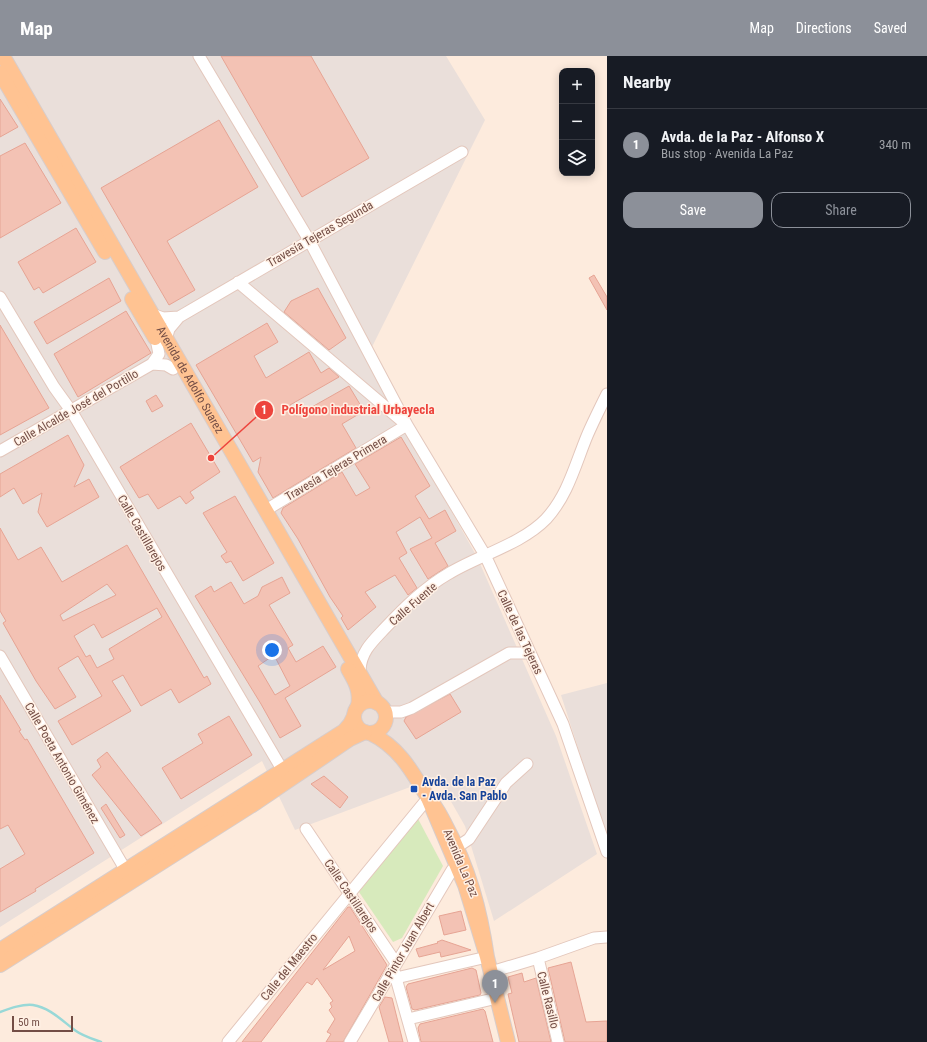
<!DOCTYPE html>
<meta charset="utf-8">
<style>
:root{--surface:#171b24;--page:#242831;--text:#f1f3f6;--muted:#9ea1a6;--line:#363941;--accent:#8c9099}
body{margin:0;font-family:"Roboto Condensed",sans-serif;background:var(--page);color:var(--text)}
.controls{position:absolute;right:12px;top:12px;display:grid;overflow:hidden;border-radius:8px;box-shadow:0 2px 10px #0003}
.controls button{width:36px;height:36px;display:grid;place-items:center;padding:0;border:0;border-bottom:1px solid var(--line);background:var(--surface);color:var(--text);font:20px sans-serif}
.scale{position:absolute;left:12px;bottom:10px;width:61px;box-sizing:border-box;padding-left:4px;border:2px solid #734d45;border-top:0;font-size:11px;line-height:14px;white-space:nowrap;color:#734d45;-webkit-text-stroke:3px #fff0e4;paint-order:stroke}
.you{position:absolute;left:272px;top:594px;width:14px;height:14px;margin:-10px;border:3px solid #fff;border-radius:50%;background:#1a73e8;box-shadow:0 0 0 6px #1a73e833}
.badge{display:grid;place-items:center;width:26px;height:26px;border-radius:50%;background:var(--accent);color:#fff;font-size:13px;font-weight:700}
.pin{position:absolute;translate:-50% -33px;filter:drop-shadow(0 1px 2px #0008)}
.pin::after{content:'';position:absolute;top:21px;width:14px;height:12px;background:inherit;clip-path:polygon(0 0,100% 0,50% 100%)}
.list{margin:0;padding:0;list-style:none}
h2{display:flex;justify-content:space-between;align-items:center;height:52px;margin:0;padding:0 16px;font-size:17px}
h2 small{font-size:13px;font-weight:400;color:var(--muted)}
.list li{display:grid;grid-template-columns:26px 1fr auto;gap:12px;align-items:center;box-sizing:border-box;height:72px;padding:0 16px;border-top:1px solid var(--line)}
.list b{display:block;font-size:15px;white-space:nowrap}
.list p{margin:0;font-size:13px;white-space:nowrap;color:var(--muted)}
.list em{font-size:13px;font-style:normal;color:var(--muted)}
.actions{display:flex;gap:8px;padding:12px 16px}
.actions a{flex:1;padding:9px 0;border:1px solid var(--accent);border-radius:12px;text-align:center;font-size:14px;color:var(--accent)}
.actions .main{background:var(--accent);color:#fff}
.icon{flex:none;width:22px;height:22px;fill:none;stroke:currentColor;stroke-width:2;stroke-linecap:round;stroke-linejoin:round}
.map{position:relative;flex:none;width:607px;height:986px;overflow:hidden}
header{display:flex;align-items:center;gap:24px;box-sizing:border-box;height:56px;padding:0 20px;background:var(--accent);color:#fff}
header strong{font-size:19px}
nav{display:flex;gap:22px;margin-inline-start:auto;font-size:14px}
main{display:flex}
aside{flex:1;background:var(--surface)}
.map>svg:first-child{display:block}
</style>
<header>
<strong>Map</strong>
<nav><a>Map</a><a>Directions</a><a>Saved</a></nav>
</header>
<main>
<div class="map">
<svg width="607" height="986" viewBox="0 0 607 986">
<rect width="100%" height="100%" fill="#fdebdd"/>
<path fill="#eadfda" d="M 0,0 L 446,0 L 485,64 L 366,303 L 477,501 L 556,680 L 597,798 L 494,865 L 465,770 L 437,721 L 295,774 L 262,705 L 0,871 Z
M 607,627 L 607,782 L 561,639 Z"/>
<path fill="#d7eabc" d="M 416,759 L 443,810 L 402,882 L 393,886 L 359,836 Z"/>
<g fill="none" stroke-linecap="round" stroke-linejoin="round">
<path stroke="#98d8d7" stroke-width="2.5" d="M 0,956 C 11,952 22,948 33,949 C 51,952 62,965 76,975 C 83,980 93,983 101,986"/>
</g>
<path fill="#f3c2b4" stroke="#e6a494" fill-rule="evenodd" d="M 221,0 L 311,0 L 369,102 L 302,141 Z
M 0,43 L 18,71 L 0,81 Z
M 219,64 L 258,131 L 167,185 L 195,234 L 169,249 L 101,132 Z
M 25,87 L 61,147 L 0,182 L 0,100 Z
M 76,172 L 96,206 L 43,237 L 39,231 L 34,234 L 18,206 Z
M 594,219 L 607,241 L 607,254 L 589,222 Z
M 109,222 L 121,245 L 47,288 L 34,266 Z
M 318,232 L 346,282 L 329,294 L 284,256 L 291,245 Z
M 126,255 L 151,297 L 78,341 L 54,298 Z
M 267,267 L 278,286 L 254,300 L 266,322 L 309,296 L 321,317 L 329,312 L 339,321 L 290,349 L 296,360 L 349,330 L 364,355 L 342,368 L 356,392 L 273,442 L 258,416 L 261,401 L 253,406 L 196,309 Z
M 0,269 L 49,352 L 0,379 Z
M 156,339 L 163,350 L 152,356 L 146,345 Z
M 191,367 L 220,416 L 190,436 L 194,442 L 186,448 L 180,440 L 158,453 L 148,438 L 139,442 L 120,411 Z
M 68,379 L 84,409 L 74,431 L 89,423 L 99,441 L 47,471 L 38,456 L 42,437 L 23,448 L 14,432 L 0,441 L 0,418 Z
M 401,381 L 430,430 L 415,440 L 429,463 L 445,454 L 456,475 L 435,487 L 448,510 L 428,523 L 410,493 L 432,482 L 420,461 L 396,476 L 407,497 L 399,502 L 417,532 L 408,539 L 395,519 L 365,536 L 376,551 L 348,574 L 341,562 L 343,560 L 330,541 L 298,483 L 281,457 L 283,452 L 342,416 L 356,440 L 370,432 L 355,408 Z
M 235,440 L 274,507 L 243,525 L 231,505 L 226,507 L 221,500 L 227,496 L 203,457 Z
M 0,472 L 18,504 L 41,491 L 62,526 L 127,489 L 204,622 L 207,620 L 211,628 L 179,647 L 171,633 L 141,650 L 123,619 L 112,625 L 131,655 L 72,689 L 58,665 L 102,640 L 78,600 L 58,612 L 76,641 L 55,653 L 36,625 L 3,567 L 6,565 L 0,555 ZM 107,528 L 116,539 L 63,565 L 60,559 ZM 157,552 L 162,561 L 109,593 L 114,603 L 97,612 L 90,599 L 86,601 L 74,580 L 94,568 L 102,582 Z
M 282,521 L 290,537 L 269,549 L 293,589 L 288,592 L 296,606 L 323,590 L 336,611 L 285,642 L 301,670 L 280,682 L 261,648 L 195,540 L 211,530 L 214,536 L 231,526 L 244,548 L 258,540 L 262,531 ZM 274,599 L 290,630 L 275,639 L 258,610 Z
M 450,638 L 461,656 L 416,683 L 404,665 L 406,661 Z
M 0,639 L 21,674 L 19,675 L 25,684 L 27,683 L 94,797 L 35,833 L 36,835 L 0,856 L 0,813 L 25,798 L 8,769 L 0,773 Z
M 229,660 L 252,699 L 181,743 L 162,712 L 203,687 L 198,678 Z
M 107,696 L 162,767 L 141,780 L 92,719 L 101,711 L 97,704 Z
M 324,720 L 348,741 L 340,752 L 311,728 Z
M 106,748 L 125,779 L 120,782 L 101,752 Z
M 348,851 L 350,851 L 387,909 L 343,986 L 326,986 L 331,978 L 327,976 L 335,963 L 329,954 L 332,951 L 330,947 L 333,945 L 317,922 L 312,929 L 307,926 L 261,986 L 242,986 ZM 349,880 L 355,895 L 323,914 Z
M 461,855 L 466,874 L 444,879 L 439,860 Z
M 442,884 L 471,894 L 441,901 L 440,896 L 419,901 L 416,893 L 438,887 L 437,886 Z
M 571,906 L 586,966 L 607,965 L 607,986 L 565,986 L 548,912 Z
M 472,912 L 476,914 L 481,937 L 480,939 L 415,954 L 412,953 L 406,931 L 408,928 Z
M 522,917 L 524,926 L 536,922 L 551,986 L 519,986 L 508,938 L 512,937 L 508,921 Z
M 385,941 L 392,942 L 403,986 L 389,986 L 379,951 Z
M 483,953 L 485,955 L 493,986 L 421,986 L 418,972 L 420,968 Z"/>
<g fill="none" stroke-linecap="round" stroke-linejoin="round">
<defs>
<path id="minor" d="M 199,0 L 309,184 L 407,369 L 485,499 L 563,668 L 607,796
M 238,226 L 402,365
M 0,241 L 54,331 L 72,356 L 283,715
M 152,258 L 163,262 L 179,261
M 166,284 L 169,273 L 179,261 L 462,96
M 152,308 L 166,309 L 173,313
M 0,395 L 152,308 L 159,298 L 156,283
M 266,454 L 407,369
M 0,600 L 125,813
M 360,614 C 361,595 373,585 386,571 C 404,552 424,532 448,518 C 477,500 522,488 546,463 C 568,439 575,409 587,380 C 593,366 600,352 607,338
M 385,656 L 401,656 L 412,652 L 509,597 L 529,597
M 306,773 L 396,907
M 457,791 L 469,783 L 506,727 L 527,708
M 538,902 L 558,986
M 394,915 L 414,986
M 491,916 L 538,902 L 594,882 L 607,881
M 396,922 L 487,901
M 408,963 L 497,942
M 228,986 L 428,742
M 350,986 L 452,814 L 455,813 L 460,815"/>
<g id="major">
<path id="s1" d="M 3,0 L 377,647"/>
<path d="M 0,17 L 105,196"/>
<path d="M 132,243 L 155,282"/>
<path d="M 348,613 C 355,625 361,635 358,650"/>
<circle cx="370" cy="661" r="16"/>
<path d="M 370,677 C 399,691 412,715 428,742"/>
<path d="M 0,894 L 344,675 L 350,668 L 354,660"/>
<path d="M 487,901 C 480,854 469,812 446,770 C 441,761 436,749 428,742 L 465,829 L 487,901 L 508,986"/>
<path d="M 0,909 L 257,746 L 350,683 L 365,676"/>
</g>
</defs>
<use href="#minor" stroke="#e3c7bc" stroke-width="13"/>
<use href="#major" stroke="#d8cdcb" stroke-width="16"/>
<use href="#minor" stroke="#fff" stroke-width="11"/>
<use href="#major" stroke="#ffc392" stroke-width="14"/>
</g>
<rect fill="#1a4fb4" stroke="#fff0e4" stroke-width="1.5" x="410" y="729" width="8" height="8" rx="2"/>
<g text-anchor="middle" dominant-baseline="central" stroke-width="3" stroke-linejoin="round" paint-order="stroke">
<g font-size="12" fill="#734d45" stroke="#fff0e4">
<text transform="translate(320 178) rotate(-30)">Travesía Tejeras Segunda</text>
<text stroke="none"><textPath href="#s1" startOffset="374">Avenida de Adolfo Suarez</textPath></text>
<text transform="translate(76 352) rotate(-30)">Calle Alcalde José del Portillo</text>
<text transform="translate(336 412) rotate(-31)">Travesía Tejeras Primera</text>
<text transform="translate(142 477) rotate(60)">Calle Castillarejos</text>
<text transform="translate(413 548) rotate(-41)">Calle Fuente</text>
<text transform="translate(520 576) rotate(65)">Calle de las Tejeras</text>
<text transform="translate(62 707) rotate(60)">Calle Poeta Antonio Giménez</text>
<text transform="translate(461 807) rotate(67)">Avenida La Paz</text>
<text transform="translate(351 840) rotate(56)">Calle Castillarejos</text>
<text transform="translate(403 896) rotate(-60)">Calle Pintor Juan Albert</text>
<text transform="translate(289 911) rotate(-51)">Calle del Maestro</text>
<text transform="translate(548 944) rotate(76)">Calle Rasillo</text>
</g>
<g font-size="12" font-weight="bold" fill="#164399" stroke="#fff0e4" text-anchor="start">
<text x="422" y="726">Avda. de la Paz<tspan x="422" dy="14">- Avda. San Pablo</tspan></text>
</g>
</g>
<path fill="none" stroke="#ed443d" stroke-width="1.5" d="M211 402L264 354"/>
<g fill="#ed443d" stroke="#fff0e4" stroke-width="1.5">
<circle cx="211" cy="402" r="4"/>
<circle cx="264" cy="354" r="10"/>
</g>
<g font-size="12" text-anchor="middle" font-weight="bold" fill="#fff">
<text x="264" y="358">1</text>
</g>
<g font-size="13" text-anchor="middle" font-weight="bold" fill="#ed443d" stroke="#fff0e4" stroke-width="3" stroke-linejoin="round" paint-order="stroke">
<text x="358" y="358">Polígono industrial Urbayecla</text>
</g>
</svg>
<div class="controls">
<button>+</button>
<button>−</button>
<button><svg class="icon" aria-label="layers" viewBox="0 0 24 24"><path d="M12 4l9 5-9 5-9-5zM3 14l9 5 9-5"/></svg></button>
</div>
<div class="scale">50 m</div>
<div class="you"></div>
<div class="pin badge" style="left:495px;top:947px">1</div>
</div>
<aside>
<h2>Nearby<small></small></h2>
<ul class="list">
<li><span class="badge">1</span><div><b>Avda. de la Paz - Alfonso X</b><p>Bus stop · Avenida La Paz</p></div><em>340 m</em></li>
</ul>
<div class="actions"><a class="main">Save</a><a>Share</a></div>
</aside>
</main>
